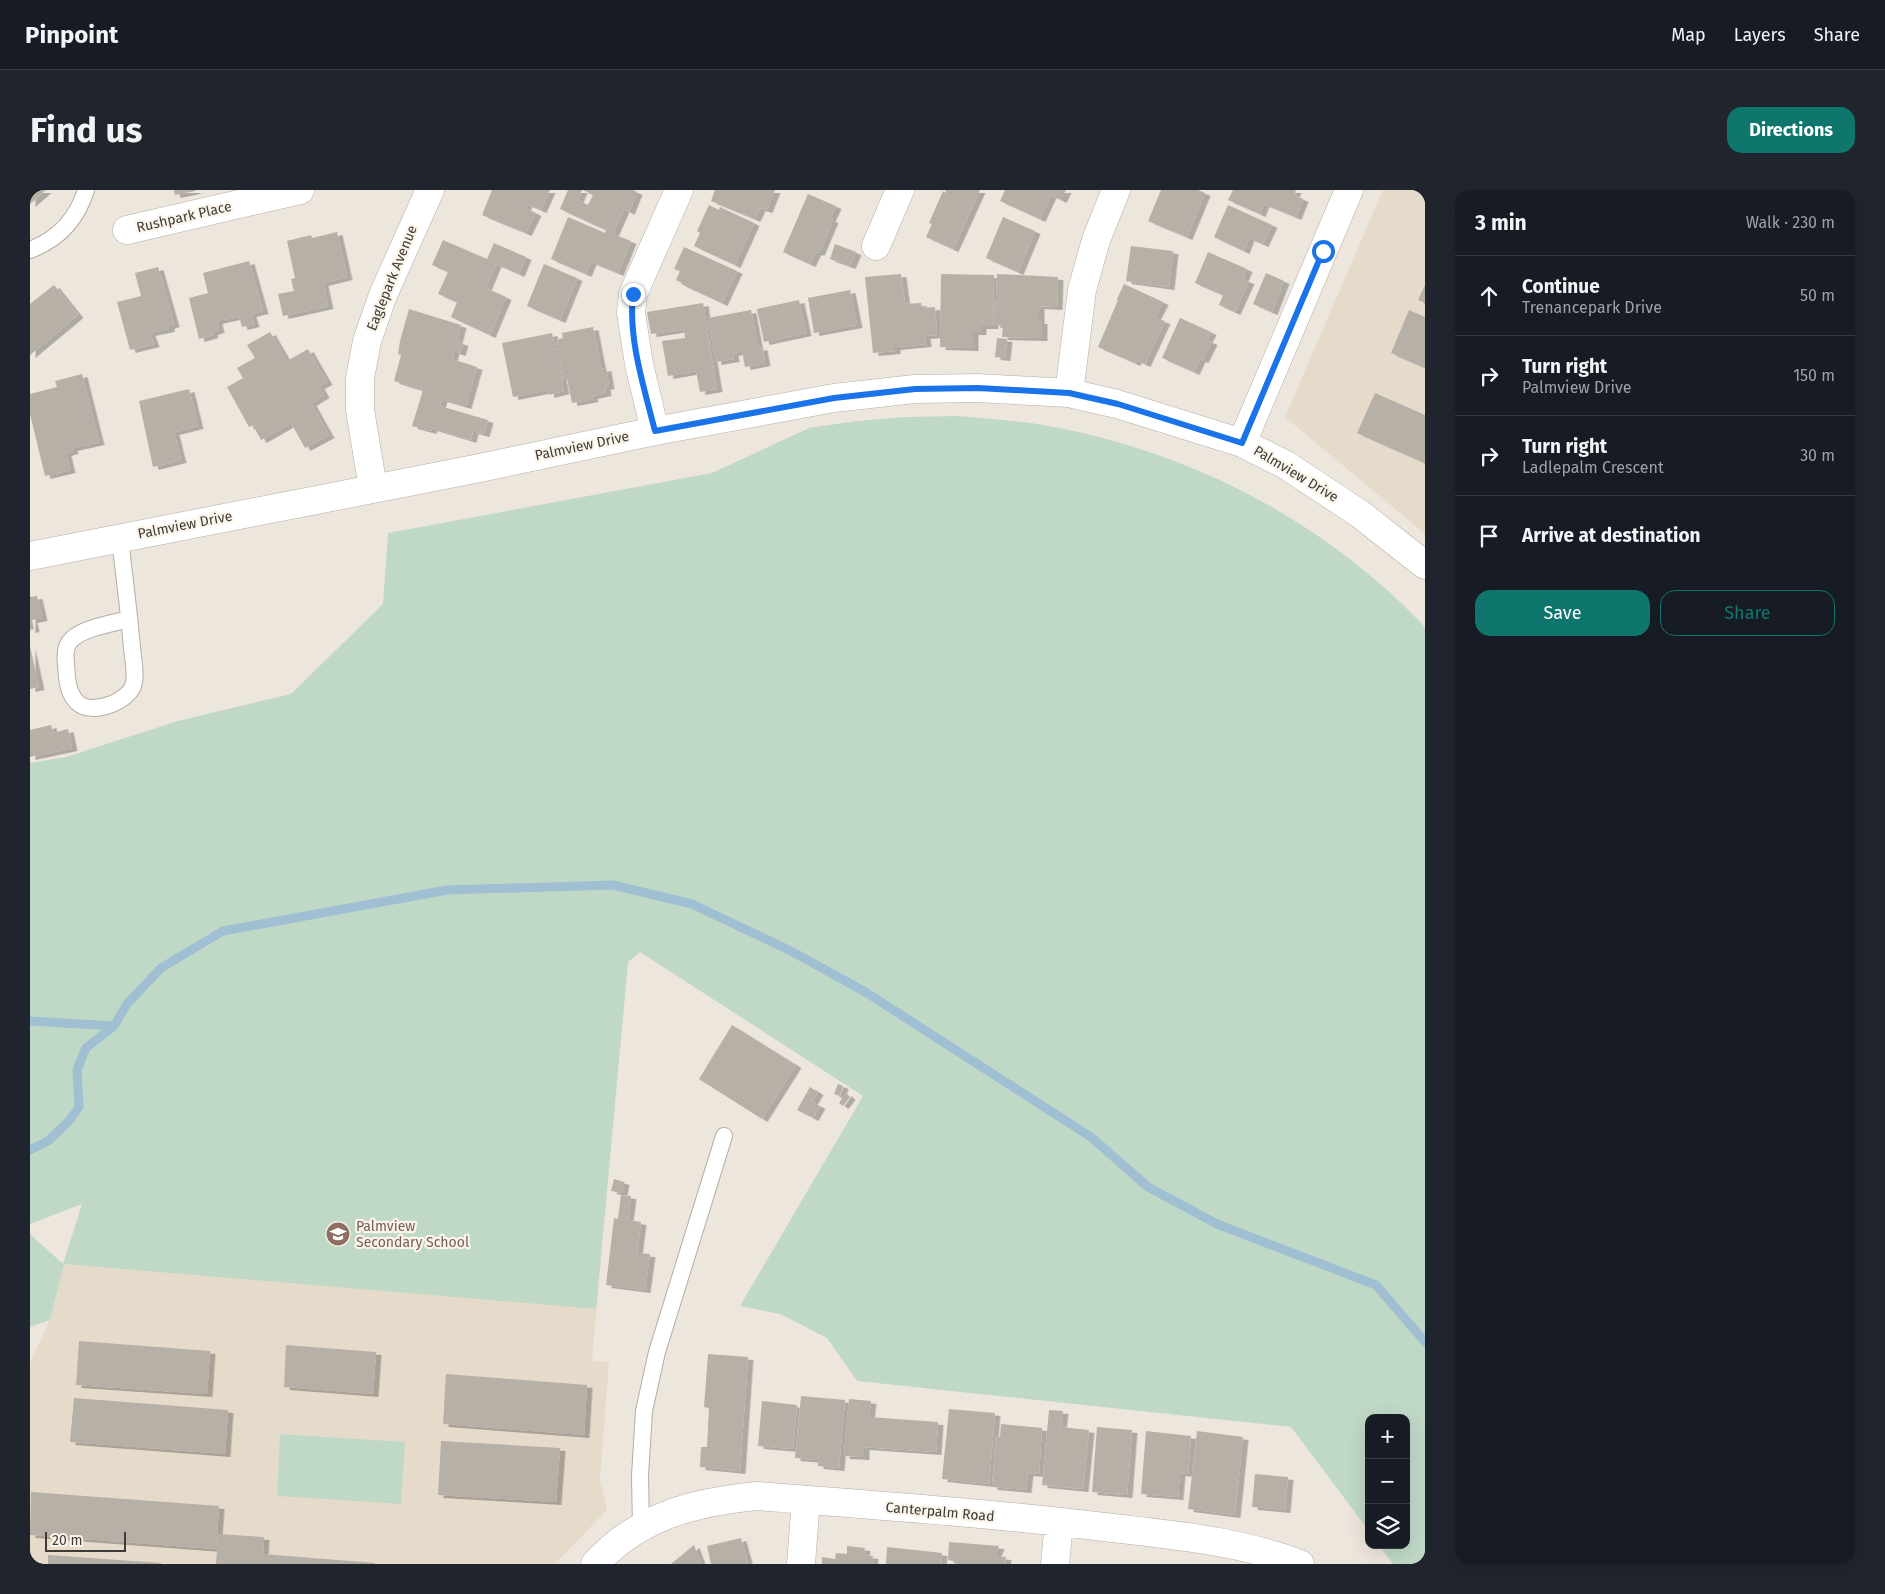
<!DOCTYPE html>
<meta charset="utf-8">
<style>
:root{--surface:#171b24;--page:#20242c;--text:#f1f3f6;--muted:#9ea1a6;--line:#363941;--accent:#0f766e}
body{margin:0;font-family:"Fira Sans",sans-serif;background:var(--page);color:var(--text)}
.controls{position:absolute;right:15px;bottom:15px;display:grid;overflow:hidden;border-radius:10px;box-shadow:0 5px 20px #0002}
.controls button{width:45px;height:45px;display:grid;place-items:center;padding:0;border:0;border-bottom:1px solid var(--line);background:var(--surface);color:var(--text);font:25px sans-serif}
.scale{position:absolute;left:15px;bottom:12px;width:81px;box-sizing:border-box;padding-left:5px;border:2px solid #3e3b38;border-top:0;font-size:14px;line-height:18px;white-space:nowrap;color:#3e3b38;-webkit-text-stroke:4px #fbf4ea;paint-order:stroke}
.stop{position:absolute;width:15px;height:15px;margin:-11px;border:4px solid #1a73e8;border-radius:50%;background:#fff}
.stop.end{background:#1a73e8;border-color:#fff;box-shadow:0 1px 5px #0008}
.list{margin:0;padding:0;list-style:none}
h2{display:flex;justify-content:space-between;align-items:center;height:65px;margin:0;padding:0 20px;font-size:21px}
h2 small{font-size:16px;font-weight:400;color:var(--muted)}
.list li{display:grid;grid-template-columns:32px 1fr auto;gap:15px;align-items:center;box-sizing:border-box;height:80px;padding:0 20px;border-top:1px solid var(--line)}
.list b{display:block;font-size:19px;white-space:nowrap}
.list p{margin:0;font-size:16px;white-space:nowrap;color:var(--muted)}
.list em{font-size:16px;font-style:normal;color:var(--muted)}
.actions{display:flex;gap:10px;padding:15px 20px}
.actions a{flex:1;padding:11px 0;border:1px solid var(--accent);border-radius:15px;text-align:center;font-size:18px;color:var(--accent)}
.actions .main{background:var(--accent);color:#fff}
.icon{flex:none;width:28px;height:28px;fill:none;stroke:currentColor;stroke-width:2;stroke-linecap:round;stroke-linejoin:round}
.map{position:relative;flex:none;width:1395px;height:1374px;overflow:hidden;border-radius:15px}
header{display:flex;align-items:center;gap:30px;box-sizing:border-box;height:70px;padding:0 25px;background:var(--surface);border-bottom:1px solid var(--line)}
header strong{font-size:24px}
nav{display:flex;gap:28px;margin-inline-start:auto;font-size:18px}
.intro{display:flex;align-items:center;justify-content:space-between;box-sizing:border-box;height:120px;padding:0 30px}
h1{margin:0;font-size:35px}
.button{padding:12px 22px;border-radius:15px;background:var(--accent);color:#fff;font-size:18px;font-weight:700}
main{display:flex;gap:30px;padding:0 30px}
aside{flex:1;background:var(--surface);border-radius:15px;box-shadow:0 5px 20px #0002}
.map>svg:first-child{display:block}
</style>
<header>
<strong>Pinpoint</strong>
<nav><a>Map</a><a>Layers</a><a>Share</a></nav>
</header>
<div class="intro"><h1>Find us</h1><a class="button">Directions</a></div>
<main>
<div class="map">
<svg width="1395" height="1374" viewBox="0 0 1395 1374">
<defs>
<filter id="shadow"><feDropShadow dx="5.5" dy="3" stdDeviation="0" flood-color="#0004"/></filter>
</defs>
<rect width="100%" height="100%" fill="#ede6dd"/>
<path fill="#e6dbcb" d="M 1353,0 L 1395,0 L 1395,344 L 1255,227 Z
M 598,772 L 562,1171 L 579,1172 L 570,1290 L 577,1320 L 525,1374 L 0,1374 L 0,1173 L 20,1130 L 33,1074 Z"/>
<path fill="#c0d9c7" d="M 928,226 C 962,229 996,231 1029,238 C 1167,265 1298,334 1395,437 L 1395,1374 L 1363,1374 L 1349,1355 L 1376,1355 L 1376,1228 L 1339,1228 L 1339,1341 L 1261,1237 L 827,1191 L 797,1148 L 750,1124 L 710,1116 L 833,906 L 610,762 L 598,772 L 566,1119 L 34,1074 L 20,1130 L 0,1137 L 0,1044 L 33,1074 L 52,1014 L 0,1034 L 0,573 L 36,567 L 148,531 L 261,504 L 353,414 L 358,343 L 682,283 L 779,238 L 827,231 L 877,227 Z
M 250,1244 L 375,1252 L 371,1314 L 247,1306 Z"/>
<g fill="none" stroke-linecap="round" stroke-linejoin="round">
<path stroke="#a0bfd2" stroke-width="9" d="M 0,831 L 84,836
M 0,960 L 18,951 L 39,931 L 49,917 L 47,880 L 56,858 L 84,836 L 97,814 L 131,778 L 193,741 L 417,700 L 583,695 L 662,714 L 761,761 L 837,803 L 1061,947 L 1118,997 L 1187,1034 L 1346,1095 L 1395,1152"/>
</g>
<path fill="#b6b0a7" filter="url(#shadow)" d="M 0,0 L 16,0 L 0,14 Z
M 144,0 L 165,0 L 165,1 L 145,5 Z
M 462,0 L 520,0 L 511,20 L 497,14 L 495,18 L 506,23 L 496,43 L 452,25 Z
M 538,0 L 552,0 L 548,10 L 558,15 L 563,5 L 553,0 L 603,0 L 607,2 L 599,22 L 594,19 L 583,44 L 601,51 L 588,83 L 561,72 L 556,84 L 521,69 L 538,27 L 575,43 L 576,40 L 530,19 Z
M 685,0 L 745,0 L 737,20 L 730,18 L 725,29 L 681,11 Z
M 916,0 L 950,0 L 923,59 L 896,47 L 902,34 L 899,33 L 913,1 L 915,3 Z
M 975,0 L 1036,0 L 1031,10 L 1021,5 L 1010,29 L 970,11 Z
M 1131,0 L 1168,0 L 1175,3 L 1157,47 L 1118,31 Z
M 1203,0 L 1266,0 L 1264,5 L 1273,9 L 1266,27 L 1234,14 L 1230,24 L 1198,10 Z
M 778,4 L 806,16 L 800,29 L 803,30 L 789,63 L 786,62 L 780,74 L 753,62 Z
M 679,15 L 689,20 L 690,17 L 724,33 L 705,75 L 664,56 L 670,43 L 667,41 Z
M 1198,15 L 1242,35 L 1233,54 L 1219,48 L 1214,61 L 1184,47 Z
M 973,27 L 1005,41 L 988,82 L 956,68 Z
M 307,42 L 317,87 L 293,93 L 298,116 L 253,126 L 248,104 L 264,101 L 261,89 L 265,88 L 257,51 L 281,45 L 282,48 Z
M 413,50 L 457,69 L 464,53 L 496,67 L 489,84 L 466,74 L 456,98 L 476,107 L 460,145 L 421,127 L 427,112 L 408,104 L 418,82 L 402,75 Z
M 805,54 L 826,62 L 820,76 L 800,69 Z
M 1101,56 L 1143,61 L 1139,97 L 1096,91 Z
M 654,57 L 707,81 L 692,113 L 651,94 L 652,93 L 646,90 L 650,81 L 644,79 Z
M 1178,62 L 1217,79 L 1213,89 L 1219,91 L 1205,122 L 1189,115 L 1193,105 L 1165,93 Z
M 219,71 L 233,121 L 221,124 L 224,134 L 212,137 L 209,126 L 187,131 L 189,140 L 182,142 L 183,145 L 169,149 L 159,108 L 178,103 L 173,83 Z
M 514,74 L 547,88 L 530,130 L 497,116 Z
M 128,77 L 144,134 L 139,136 L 139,139 L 120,143 L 124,154 L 100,160 L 87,112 L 111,106 L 105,83 Z
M 1236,83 L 1254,91 L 1242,122 L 1223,114 Z
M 871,84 L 875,114 L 891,113 L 892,118 L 905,117 L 907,145 L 895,146 L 896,154 L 865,157 L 865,161 L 843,163 L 835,87 Z
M 911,84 L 964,85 L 963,136 L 951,136 L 951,142 L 943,142 L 943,158 L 910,157 Z
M 967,84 L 1028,87 L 1027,117 L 1009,116 L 1009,131 L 1012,131 L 1012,148 L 972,147 L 973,136 L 965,135 Z
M 1094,94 L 1133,112 L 1125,128 L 1135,131 L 1115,174 L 1106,170 L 1105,173 L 1068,157 L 1088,110 L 1087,109 Z
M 24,95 L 48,125 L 0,165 L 0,114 Z
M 1395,95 L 1395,113 L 1388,110 Z
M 820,100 L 827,135 L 784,143 L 778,108 Z
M 769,110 L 776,143 L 734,152 L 727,119 Z
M 673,113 L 687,199 L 670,202 L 666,181 L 638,186 L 632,151 L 655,148 L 654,139 L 621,144 L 617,122 Z
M 379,119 L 431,135 L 427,151 L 433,153 L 430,163 L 424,161 L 422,169 L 447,177 L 436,216 L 412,209 L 410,216 L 458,230 L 454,244 L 443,241 L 441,250 L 402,238 L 401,241 L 382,236 L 393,200 L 364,191 L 371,165 L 368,164 L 370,151 Z
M 721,120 L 728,158 L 732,157 L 735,173 L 715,177 L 712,161 L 703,163 L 704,169 L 686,172 L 678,128 Z
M 1379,120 L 1395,127 L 1395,178 L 1361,163 Z
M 1150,128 L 1181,142 L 1177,150 L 1182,152 L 1173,170 L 1170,169 L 1164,182 L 1132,168 Z
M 563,137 L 571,179 L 576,178 L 579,196 L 575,197 L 576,203 L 562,206 L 563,209 L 542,213 L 537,189 L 533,189 L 526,150 L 533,148 L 532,143 Z
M 240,142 L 257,171 L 278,159 L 297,192 L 289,196 L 294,205 L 281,213 L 299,245 L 275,258 L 261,233 L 231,250 L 223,235 L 219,237 L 197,197 L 213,188 L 207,178 L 225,168 L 217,155 Z
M 522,143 L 534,201 L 519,205 L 518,200 L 483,207 L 472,153 Z
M 967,148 L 977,149 L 975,168 L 965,167 Z
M 52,184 L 69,252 L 42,258 L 43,261 L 36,263 L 40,280 L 15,286 L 0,224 L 0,204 L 27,197 L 25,191 Z
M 159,199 L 168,236 L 144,242 L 151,270 L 123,277 L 109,211 Z
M 1345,203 L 1395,225 L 1395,273 L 1327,243 Z
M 7,406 L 12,428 L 2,430 L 4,439 L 0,440 L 0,407 Z
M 0,456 L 9,497 L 0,499 Z
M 21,535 L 23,543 L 38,539 L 42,558 L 0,567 L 0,540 Z
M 702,835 L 766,875 L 732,929 L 669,889 Z
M 808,894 L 813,896 L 810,906 L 804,904 Z
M 780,897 L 788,902 L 775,924 L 767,920 Z
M 816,903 L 820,907 L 813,916 L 809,913 Z
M 784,913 L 790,916 L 783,928 L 777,925 Z
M 584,989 L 594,992 L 592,1003 L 581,1001 Z
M 591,1005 L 601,1006 L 598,1030 L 611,1032 L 607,1063 L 620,1064 L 615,1100 L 576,1095 L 584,1028 L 588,1029 Z
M 49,1151 L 180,1161 L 177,1204 L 46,1195 Z
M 256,1155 L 346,1162 L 343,1204 L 254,1197 Z
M 678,1164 L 718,1167 L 710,1281 L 670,1277 L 671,1257 L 677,1257 L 679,1218 L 674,1217 Z
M 416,1184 L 557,1195 L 554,1245 L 413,1234 Z
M 771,1206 L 815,1210 L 809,1278 L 788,1276 L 788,1270 L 765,1268 Z
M 44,1208 L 198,1220 L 195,1264 L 40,1252 Z
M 819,1209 L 841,1211 L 839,1227 L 908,1232 L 906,1262 L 834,1257 L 834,1267 L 814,1266 Z
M 732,1211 L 767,1215 L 763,1259 L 728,1256 Z
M 919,1219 L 965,1223 L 959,1294 L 912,1289 Z
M 1019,1220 L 1033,1221 L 1031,1237 L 1059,1240 L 1053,1299 L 1012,1295 Z
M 971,1234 L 1012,1238 L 1009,1284 L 998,1283 L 996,1300 L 962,1297 L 966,1246 L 970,1247 Z
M 1067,1237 L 1102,1240 L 1097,1305 L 1062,1302 Z
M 1116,1241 L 1161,1246 L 1158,1284 L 1150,1283 L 1148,1307 L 1111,1304 Z
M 1167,1241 L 1213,1247 L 1205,1325 L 1158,1319 Z
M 411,1251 L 530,1258 L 526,1312 L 408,1305 Z
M 1225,1284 L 1258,1287 L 1255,1320 L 1222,1317 Z
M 1,1302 L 189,1316 L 186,1359 L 0,1345 Z
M 188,1344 L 234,1347 L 233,1364 L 345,1373 L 345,1374 L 186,1374 Z
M 711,1348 L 718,1374 L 681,1374 L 677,1356 Z
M 919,1352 L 969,1356 L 965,1366 L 976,1367 L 975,1374 L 928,1374 L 928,1372 L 918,1370 Z
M 664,1355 L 671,1374 L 641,1374 Z
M 817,1356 L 835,1358 L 834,1365 L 843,1366 L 842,1374 L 792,1374 L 792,1367 L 805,1369 L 806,1363 L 817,1364 Z
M 857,1357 L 912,1363 L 911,1374 L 856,1374 Z
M 18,1365 L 131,1373 L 131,1374 L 18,1374 Z"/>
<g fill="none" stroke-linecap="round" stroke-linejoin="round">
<defs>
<path id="service" d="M 0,60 C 29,49 47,29 56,0
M 90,348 C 94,385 99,421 102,458 C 103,469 106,482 104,492 C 102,511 62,526 48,513 C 37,503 37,488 36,474 C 35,466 35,455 42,449 C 56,437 81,434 99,429
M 611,1336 L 610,1286 L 614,1221 L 627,1162 L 694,946"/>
<path id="minor" d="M 97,40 L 270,0
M 846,56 L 870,0
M 1039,203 L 1052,100 L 1066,50 L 1086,0
M 625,241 L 609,174 L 601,123 L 603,104 L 649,0
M 343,298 L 330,220 L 330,188 L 337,151 L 353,105 L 400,0
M 565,1374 C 609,1326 664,1312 727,1306 C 842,1315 959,1323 1074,1337 C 1141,1345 1207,1350 1270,1374
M 771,1374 L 776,1310
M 1025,1374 L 1029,1332"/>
<path id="tertiary" d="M 1212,253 L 1319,0
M 0,366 L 445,279 L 625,241 L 804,208 L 885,199 L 947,198 L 1039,203 L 1087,214 L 1212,253 L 1256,275 L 1330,324 L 1395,375"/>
</defs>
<use href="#service" stroke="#b5aea5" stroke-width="18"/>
<use href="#minor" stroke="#b5aea5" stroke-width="29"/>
<use href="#tertiary" stroke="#b5aea5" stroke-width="29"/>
<use href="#service" stroke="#fff" stroke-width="16"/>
<use href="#minor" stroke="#fff" stroke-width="28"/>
<use href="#tertiary" stroke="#fff" stroke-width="28"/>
</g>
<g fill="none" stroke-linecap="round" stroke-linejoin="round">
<path stroke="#1a73e8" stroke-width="6" d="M 603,104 C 598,149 614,197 625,241 L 804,208 L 885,199 L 948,198 L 1039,203 L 1088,214 L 1212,253 L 1293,61"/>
</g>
<defs>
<symbol id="school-disc" viewBox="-11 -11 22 22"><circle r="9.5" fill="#8d6e63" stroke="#fbf4ea"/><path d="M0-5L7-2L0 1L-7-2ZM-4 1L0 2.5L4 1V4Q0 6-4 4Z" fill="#fff"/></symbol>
</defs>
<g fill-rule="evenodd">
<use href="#school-disc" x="294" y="1030" width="28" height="28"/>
</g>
<g text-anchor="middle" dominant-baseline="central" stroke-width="4.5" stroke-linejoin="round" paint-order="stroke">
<g font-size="14" fill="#3e3b38" stroke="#fbf4ea">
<text transform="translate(154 27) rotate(-13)">Rushpark Place</text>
<text transform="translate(362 88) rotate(-68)">Eaglepark Avenue</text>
<text transform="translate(552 256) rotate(-12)">Palmview Drive</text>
<text transform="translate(1266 284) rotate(31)">Palmview Drive</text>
<text transform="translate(155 335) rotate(-11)">Palmview Drive</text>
<text transform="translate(910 1322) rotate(5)">Canterpalm Road</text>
</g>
<g font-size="14" fill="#785e54" stroke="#fbf4ea" text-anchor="start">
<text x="326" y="1036">Palmview<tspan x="326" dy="16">Secondary School</tspan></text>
</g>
</g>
</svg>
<div class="controls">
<button>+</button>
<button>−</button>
<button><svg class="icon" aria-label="layers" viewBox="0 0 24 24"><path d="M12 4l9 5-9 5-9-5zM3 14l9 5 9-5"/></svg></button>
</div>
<div class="scale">20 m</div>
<div class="stop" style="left:1293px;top:61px"></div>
<div class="stop end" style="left:603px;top:104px"></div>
</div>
<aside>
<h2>3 min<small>Walk · 230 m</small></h2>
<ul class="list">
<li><svg class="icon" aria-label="ahead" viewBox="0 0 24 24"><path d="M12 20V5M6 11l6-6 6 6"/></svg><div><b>Continue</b><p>Trenancepark Drive</p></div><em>50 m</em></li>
<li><svg class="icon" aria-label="right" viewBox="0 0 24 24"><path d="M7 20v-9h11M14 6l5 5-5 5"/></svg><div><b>Turn right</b><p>Palmview Drive</p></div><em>150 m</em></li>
<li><svg class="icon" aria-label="right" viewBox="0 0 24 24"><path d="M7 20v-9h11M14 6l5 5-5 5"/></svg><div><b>Turn right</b><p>Ladlepalm Crescent</p></div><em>30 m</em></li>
<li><svg class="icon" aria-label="arrive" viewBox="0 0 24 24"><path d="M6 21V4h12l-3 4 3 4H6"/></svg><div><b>Arrive at destination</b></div></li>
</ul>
<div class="actions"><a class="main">Save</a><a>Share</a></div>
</aside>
</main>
